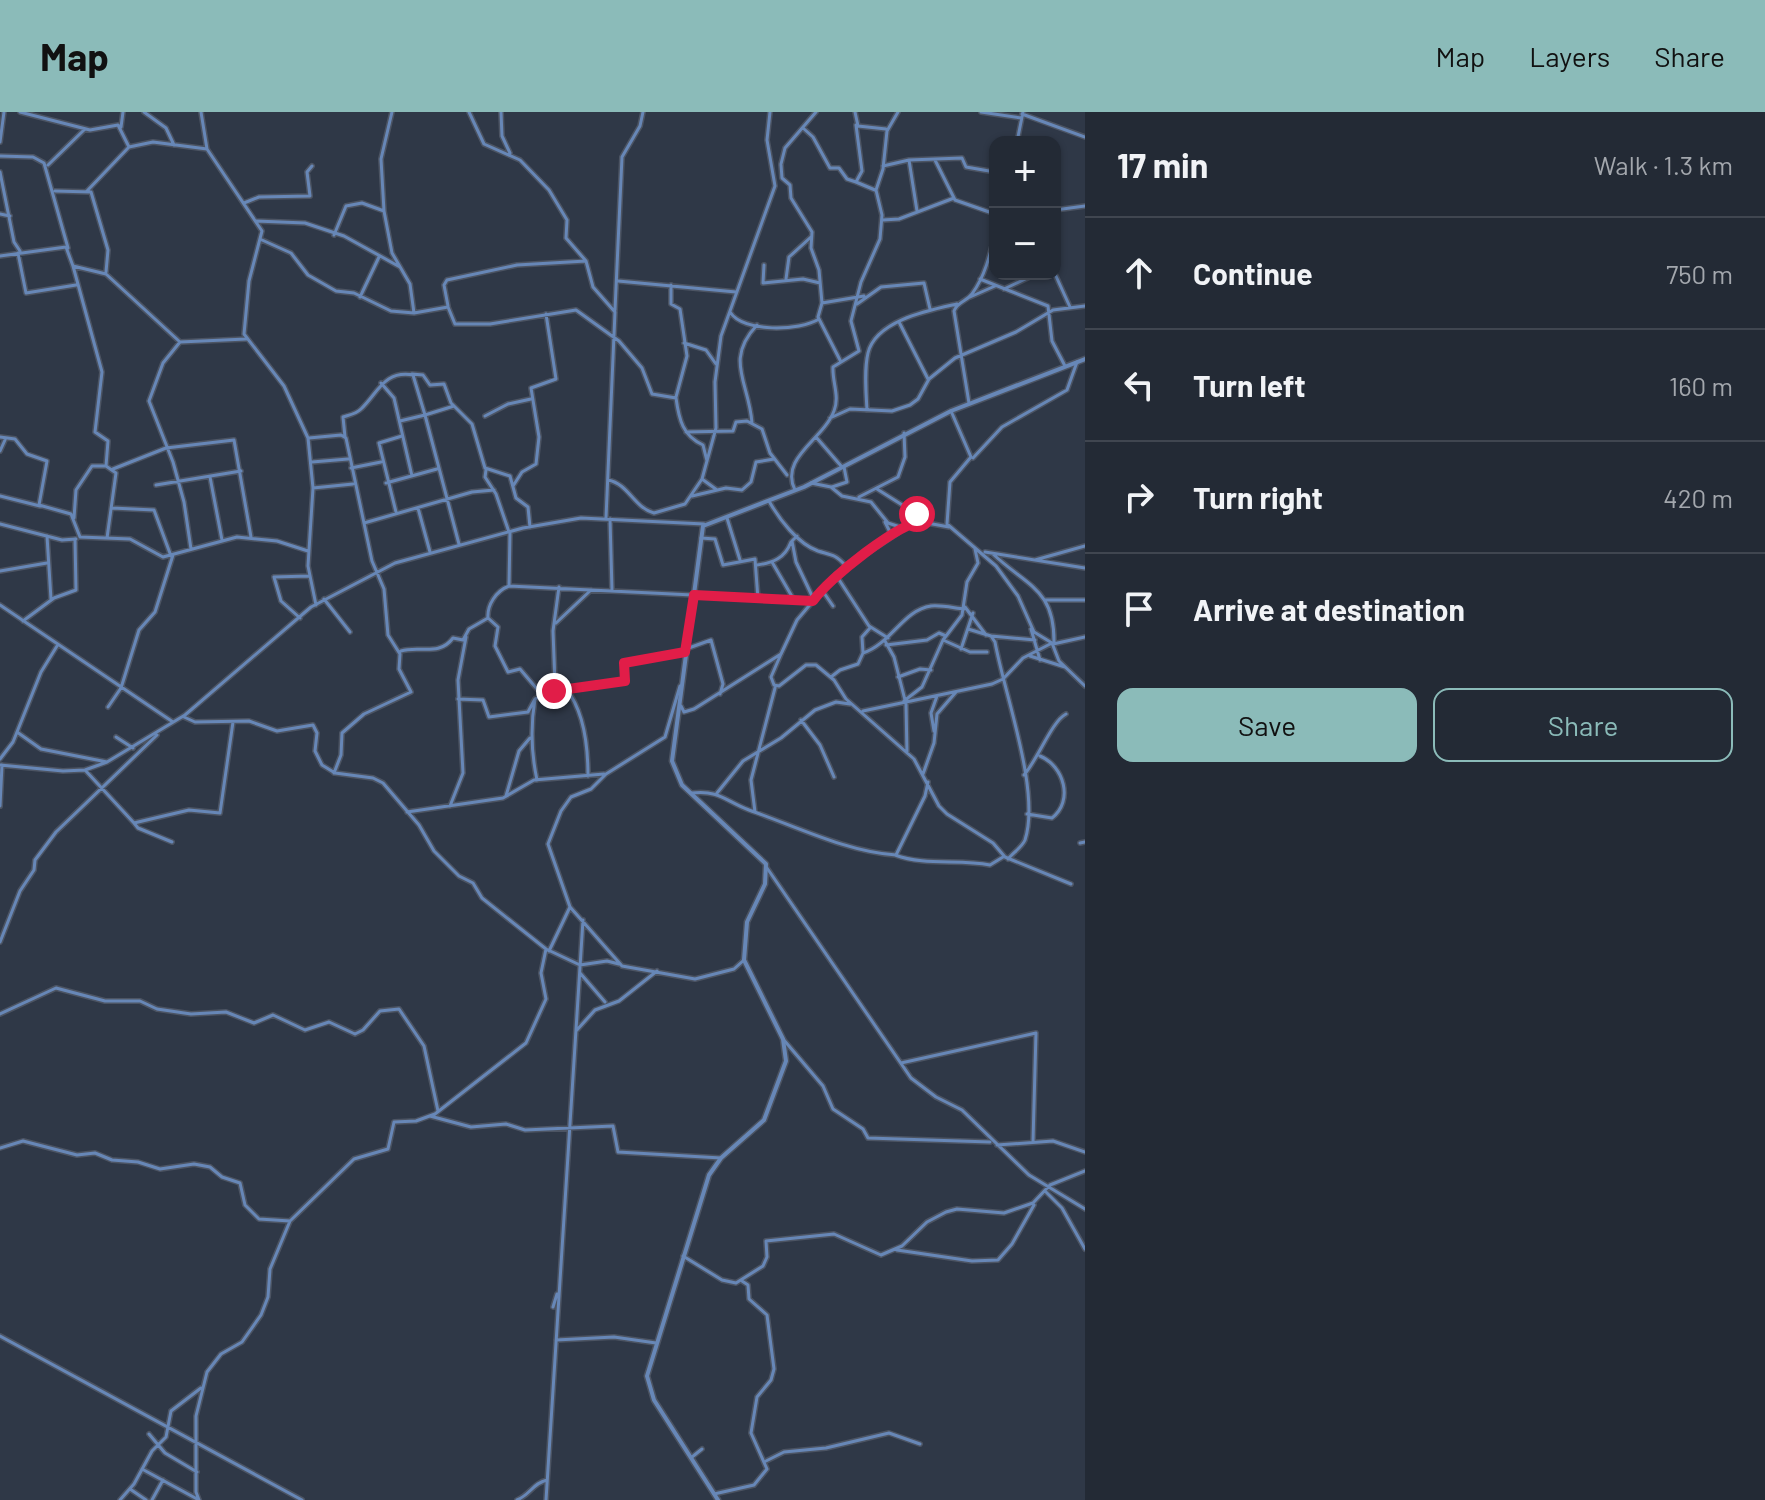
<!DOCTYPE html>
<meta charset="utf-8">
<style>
:root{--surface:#232a35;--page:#2f3641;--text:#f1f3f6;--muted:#a3a7ad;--line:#404650;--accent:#8bbbb9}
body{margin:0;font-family:Barlow,sans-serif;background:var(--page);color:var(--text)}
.controls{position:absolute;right:24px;top:24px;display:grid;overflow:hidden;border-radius:16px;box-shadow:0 2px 6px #0004}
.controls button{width:72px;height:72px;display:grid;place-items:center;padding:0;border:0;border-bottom:2px solid var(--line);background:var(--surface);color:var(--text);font:40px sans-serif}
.stop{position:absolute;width:24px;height:24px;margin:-18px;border:6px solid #e11d48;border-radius:50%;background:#fff}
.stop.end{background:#e11d48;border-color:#fff;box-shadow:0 2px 8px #0008}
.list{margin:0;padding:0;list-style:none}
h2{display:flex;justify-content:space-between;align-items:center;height:104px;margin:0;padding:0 32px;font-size:34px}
h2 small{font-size:26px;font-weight:400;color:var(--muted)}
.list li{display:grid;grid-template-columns:52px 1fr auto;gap:24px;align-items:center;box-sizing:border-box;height:112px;padding:0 32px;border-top:2px solid var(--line)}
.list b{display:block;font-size:30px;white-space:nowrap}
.list em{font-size:26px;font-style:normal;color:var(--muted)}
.actions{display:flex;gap:16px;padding:24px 32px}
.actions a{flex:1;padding:18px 0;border:2px solid var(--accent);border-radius:16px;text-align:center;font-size:28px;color:var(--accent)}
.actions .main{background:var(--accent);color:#111}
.icon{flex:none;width:44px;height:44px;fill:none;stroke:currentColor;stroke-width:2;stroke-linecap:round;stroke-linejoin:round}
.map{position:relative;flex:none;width:1085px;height:1388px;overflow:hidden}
header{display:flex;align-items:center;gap:48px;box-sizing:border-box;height:112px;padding:0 40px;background:var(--accent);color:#111}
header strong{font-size:38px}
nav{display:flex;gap:44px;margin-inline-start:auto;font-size:28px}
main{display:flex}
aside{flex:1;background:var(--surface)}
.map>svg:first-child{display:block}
</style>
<header>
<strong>Map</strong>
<nav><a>Map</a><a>Layers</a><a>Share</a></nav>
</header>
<main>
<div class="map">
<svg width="1085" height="1388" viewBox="0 0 1085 1388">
<rect width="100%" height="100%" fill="#2f3847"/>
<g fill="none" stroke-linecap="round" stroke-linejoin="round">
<defs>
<path id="minor" d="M 20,0 L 90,18 L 118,13 L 129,35
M 144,0 L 166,16 L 174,33
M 201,0 L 207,37 L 262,119 L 249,169 L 244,222 L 284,274 L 308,326 L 313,376 L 308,454 L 316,493
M 392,0 L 381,47 L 384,99 L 392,141 L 410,172 L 414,201 L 448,195 L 455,212 L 490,212 L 576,198 L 619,229 L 642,256 L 652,282 L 676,286 C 679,308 683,324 703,333 L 707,349
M 469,0 L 484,32 L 520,48 L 549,78 L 567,108 L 566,126 L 586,149 L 593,175 L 615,200 L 606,406
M 501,0 L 502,24 L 510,41
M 855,0 L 858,14 L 886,17
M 981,0 L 1021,6
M 1022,2 L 1085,25
M 856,13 L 862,59 L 856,70 L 875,78
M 121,15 L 123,0
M 803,16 L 813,25 L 830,56 L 839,56 L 847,67 L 856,70
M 0,30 L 4,0
M 1017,30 L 1023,0
M 0,44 L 33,45 L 44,51 L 68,136
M 909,48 L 917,99
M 935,48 L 955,88 L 995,102
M 781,52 L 785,36 L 816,0
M 48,53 L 85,17
M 781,53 L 782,66 L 790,73 L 791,86 L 812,120 L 811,136 L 819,158 L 822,191 L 818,205 L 841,250
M 883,54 L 909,48 L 962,46 L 966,55 L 995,60
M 0,60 L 14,130 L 20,139
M 55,79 L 91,80 L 108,138 L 106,160
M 87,79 L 129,35 L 153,30 L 207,37
M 244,91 L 259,85 L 310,84 L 307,60 L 312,54
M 1055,98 L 1085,94
M 0,102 L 10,104
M 883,108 L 899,107 L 954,86
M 256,109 L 305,111 L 344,124 L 400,155
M 334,123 L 346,94 L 362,91 L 384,99
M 262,128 L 291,141 L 308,163 L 336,179 L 354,181 L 391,199 L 414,201
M 18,141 L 26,181 L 76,173
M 0,144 L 66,135 L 73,154 L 106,162 L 180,230 L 246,227
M 764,153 L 763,171 L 803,167 L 820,171
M 73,154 L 102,260 L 95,320 L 108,329 L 106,354 L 116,361 L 107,426
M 1055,162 L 1070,195
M 786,167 L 789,145 L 811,125
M 980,167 L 1048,194 L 1052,229 L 1065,254
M 618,169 L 736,180
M 671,173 L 671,192 L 680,197 L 687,244 L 676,285
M 1004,177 L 1036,162
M 360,185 L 379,145
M 970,185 L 995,174
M 822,191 L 864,184
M 857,192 L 881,175 L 924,171 L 930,197
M 448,194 L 444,173 L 447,168 L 517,153 L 586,149
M 615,198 L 622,45 L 640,14 L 643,0
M 730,200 C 743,221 800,219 819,207
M 899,210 L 928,267
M 180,230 L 163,251 L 149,289 L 173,350 L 184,390 L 191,437
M 684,231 L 706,238 L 716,252
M 412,262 L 423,263 L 430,273 L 444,272 L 451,291 L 472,312 L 485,356 L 510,364 L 516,386 L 528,395 L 530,415
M 381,271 L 394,286 L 412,364
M 969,291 L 954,199 C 958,189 966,190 972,182 C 985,164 990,143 995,122
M 867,298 C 866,280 864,258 868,241 C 876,208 930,198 957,192
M 951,299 L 971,345 L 950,370 L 947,412 L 996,454 L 1018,484 L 1034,520 L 1052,531 L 1059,549 L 1085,574
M 485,304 L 508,292 L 531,287
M 830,306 L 850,297 L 892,299 L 910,293 L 918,287 L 929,267 L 955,246 L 1016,220 L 1053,198 L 1085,194
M 400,309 L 425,303 L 459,432
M 752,311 C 749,270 724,248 757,213
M 686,320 L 733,319 L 736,310 L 747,309 L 762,317 L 770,341 L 787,363
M 0,325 L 15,327 L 27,342 L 47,349 L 39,393 L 71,402 L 80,425 L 130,427 L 163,445 L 237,425 L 277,429 L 308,439
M 345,325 L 343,305 C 349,303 356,302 361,297 C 378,281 384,258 413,263 L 425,303 L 454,294
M 816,325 L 842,355
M 309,326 L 341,323 L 346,326 L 372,449 L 384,477 L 388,523 L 400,542 L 399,557 L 411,580 L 364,602 L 342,621 L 341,643 L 334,661
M 0,339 L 5,328
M 973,346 L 1002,315 L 1067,278 L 1077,250
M 312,350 L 348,347
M 351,356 L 381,350
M 113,357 L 166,336 L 234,328 L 251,425
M 486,358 L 485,365 L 496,382 L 509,420
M 210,365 L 222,428
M 702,367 L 717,378
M 608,368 C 629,372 633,395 654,401 L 685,392 L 702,367 L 716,316 L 715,270 L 721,224 L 775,74 L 767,28 L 770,0
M 386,371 L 437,357
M 811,371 L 831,375 L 842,384 L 871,390 L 888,411 L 903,416
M 156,373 L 241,359
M 513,374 L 522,360 L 536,352 L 539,325 L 531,276 L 556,267 L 546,202
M 832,375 L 847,370 L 844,355
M 313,376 L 353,372
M 877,377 L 926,408
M 795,378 C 779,346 823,328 834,299 C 840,284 832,270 833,255 L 859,239 L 851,209 L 861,170 L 880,127 L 882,103 L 876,78 L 883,57 L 887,19 L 898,0
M 0,384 L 40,394
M 692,384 L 726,376 L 742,378 L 751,370 L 756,350 L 774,347
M 859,385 L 898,365 L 905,345 L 904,321
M 769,389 C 779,407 798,432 818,439 C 831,443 835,442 845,453
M 112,396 L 154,398 L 171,444
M 418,396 L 430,440
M 396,400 L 379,331 L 402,324
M 74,406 L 76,378 L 92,354 L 106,354
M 727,406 L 740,448
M 610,407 L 612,478
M 885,410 L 892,424
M 364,411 L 472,380 L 494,378
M 0,412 L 62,428 L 76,427
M 510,420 L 509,474 L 813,489
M 47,424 L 51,487
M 797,424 L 792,429 L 796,450 L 814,488
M 701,426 L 715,427 L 723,453 L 755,447 L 758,487
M 985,440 L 1085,456
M 993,442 C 1028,475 1055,477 1054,532
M 1035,448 L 1085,434
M 772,450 L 794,488
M 757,453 C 773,451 785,446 791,430
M 0,459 L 47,451
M 836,463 L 869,514 L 888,526
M 509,474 C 496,479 487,493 488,506 L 498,515 L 495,534 L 508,560 L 520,557 L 537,577 L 549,578
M 822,478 L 833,494
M 324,487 L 350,520
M 1045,488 L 1085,488
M 0,493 L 173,610
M 965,495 L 986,523
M 300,506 L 281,489 L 274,465 L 309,464
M 23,509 L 54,486 L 76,478 L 75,427
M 556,511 L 591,478
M 968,517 L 991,524 L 995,530 C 1004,581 1041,679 1025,728 C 1022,735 1013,741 1008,747
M 1031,517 L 1040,548
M 991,524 L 1035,528
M 943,528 L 970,540 L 987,540
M 885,529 L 894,545 L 906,592 L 907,641
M 1053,532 L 1085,525
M 886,533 L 927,528 L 939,521 L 946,524
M 686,537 L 711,528 L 723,572 L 720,582
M 961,537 L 973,501
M 401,539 C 419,533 439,545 453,526 L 463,528 L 469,517 L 488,506
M 863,541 L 862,525 L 870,516
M 781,542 L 771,565 L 774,573 L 779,574 L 806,553 L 816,553 L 834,568 L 846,587 L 914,647 L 939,694 L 947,702 L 993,731 L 1005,745 L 1071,772
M 1030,544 L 1065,555
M 831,565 L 840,558 L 858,552 L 863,541 C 891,532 903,498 931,494 C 942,493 954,496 964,497
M 898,565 L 920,557 L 931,558
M 680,574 L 665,625 L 606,662 L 591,677 L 571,685 L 561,699 L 548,732 L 570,795 L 622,854 L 695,867 L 734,857 L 744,848
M 566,577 C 585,600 588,636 588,664
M 554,579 L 625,569 L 625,551 L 685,540
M 458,587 L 483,588 L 489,605 L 528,600 L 535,587
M 904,589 L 922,575 L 943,528 L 962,503 L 967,470 L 978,451 L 975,437
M 681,594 L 684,600 L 694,597 L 781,542 L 797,508 L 836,462 L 916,409 L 949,415
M 108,595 L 121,576 L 139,518 L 155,500 L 173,443
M 863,599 L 992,572 L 1003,567 L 1023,546 L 1052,531
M 184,605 L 195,610 L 249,609 L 277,619 L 313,613 L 317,621 L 315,639 L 322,653 L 335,661 L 373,666 L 383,671 L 419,713 L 434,739 L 459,764 L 473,771 L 482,786 L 546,837 L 580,853
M 801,608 L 820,633 L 834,665
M 934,619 L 931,601 L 937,584
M 17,620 L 41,637 L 107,650
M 116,625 L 133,636
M 0,647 L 13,630 L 41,560 L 57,534
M 0,653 L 63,659 L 85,658 L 107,650 L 185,603 L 311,495 L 395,451 L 523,416 L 581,406 L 704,412
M 85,658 L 134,711 L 189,698 L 220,701 L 233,610
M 923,662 L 934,631 L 937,602 L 956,580
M 1024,663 C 1038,647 1052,609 1066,602
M 537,668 C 531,640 530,616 535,587 L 550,580 L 555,572 L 553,519 L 559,475
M 692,681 C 720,678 725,689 749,698 C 795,714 847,740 896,743 L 925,684 L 928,670
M 717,681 L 743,649 L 781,626 L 815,598 L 836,590 L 850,592
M 506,684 L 519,639 L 530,626
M 0,694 L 2,653
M 450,694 L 463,661 L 458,568 L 466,525
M 407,700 L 503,686 L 534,668 L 604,662
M 755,700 L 751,668 L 775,576
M 1027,702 L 1052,706 C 1074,689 1064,654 1040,644
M 134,711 L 138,716 L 172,730
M 1080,731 L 1085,730
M 895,743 C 925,754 958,747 990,753 L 1003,745
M 767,756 L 911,966 L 936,985 L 962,998 L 1029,1063 L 1085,1097
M 0,830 L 20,779 L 34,758 L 35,748 L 56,720 L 157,623
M 549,839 L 570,795
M 580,853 L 607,849 L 619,852
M 580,861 L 605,890
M 0,902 L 56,876 L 105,889 L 140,889 L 157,897 L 191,902 L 226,900 L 254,911 L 273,903 L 305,918 L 329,910 L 355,922 L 363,918 L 380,899 L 399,897 L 424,934 L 438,999
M 576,919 L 595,898 L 619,889 L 657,859
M 783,927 L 823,974 L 833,997 L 863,1017 L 868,1026 L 990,1030
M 901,951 L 1036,921 L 1033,1029
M 430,1004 L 471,1015 L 506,1012 L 525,1018 L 613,1014 L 618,1040 L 721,1046
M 997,1033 L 1053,1029 L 1085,1040
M 0,1036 L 23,1029 L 77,1043 L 95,1041 L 112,1048 L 138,1050 L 160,1057 L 194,1052 L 210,1055 L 222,1065 L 240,1071 L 245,1093 L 259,1107 L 290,1109
M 1045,1079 L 1062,1096 L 1085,1137
M 897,1138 L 972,1149 L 998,1148 L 1012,1132 L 1034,1093
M 683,1144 L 722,1168 L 736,1171 L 763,1154 L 767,1145 L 766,1129 L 834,1122 L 881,1143 L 902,1134 L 927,1110 L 946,1100 L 957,1097 L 1004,1101 L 1033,1091 L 1050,1073 L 1085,1059
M 553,1195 L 557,1182
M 0,1224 L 302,1388
M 556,1228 L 614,1225 L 656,1231
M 149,1322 L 165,1341 L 197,1360
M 692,1345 L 702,1337
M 766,1349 L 784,1340 L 826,1336 L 889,1321 L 920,1332
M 142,1357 L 199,1388
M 130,1377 L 146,1388
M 714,1382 L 754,1373 L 767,1357 L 751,1321 L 757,1285 L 771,1268 L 774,1257 L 767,1203 L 749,1187 L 748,1173 L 742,1169
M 120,1388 L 134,1372 L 152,1339 L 166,1325 L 171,1299 L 201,1276
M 152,1388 L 163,1368
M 199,1388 L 196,1380 L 196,1304 L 207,1260 L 221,1242 L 242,1230 L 261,1203 L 268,1185 L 270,1157 L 290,1109 L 354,1047 L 388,1037 L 394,1010 L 416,1009 L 435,1002 L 526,931 L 546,887 L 541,861 L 546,837
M 517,1388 C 530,1383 533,1371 547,1368
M 546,1388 L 583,808"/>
<path id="tertiary" d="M 718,1388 L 654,1288 L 647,1264 L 709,1063 L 721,1046 L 764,1008 L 786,949 L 783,927 L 744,848 L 747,810 L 765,772 L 766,752 L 682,673 L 672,649 L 703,414 L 804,375 L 951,299 L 1085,247"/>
</defs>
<use href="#minor" stroke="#4c5463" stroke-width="6"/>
<use href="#tertiary" stroke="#4c5463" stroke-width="7"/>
<use href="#minor" stroke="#6787b7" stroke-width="3"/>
<use href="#tertiary" stroke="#6787b7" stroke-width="4"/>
</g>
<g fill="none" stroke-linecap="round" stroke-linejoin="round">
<path stroke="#e11d48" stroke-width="10" d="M 554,579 L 625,569 L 624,551 L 685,540 L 694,483 L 813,489 C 829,466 899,410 926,408 L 917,402"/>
</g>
</svg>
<div class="controls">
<button>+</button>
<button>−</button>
</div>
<div class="stop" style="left:917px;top:402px"></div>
<div class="stop end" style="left:554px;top:579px"></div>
</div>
<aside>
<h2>17 min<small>Walk · 1.3 km</small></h2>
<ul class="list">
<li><svg class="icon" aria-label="ahead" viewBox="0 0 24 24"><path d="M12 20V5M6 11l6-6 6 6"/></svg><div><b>Continue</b></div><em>750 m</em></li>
<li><svg class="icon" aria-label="left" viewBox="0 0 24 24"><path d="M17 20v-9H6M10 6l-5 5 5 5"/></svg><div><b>Turn left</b></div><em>160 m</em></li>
<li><svg class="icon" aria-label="right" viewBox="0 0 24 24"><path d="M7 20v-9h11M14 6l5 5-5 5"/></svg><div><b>Turn right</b></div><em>420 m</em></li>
<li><svg class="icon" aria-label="arrive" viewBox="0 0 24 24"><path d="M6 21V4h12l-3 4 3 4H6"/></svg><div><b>Arrive at destination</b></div></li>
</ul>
<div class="actions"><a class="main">Save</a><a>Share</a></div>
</aside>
</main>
